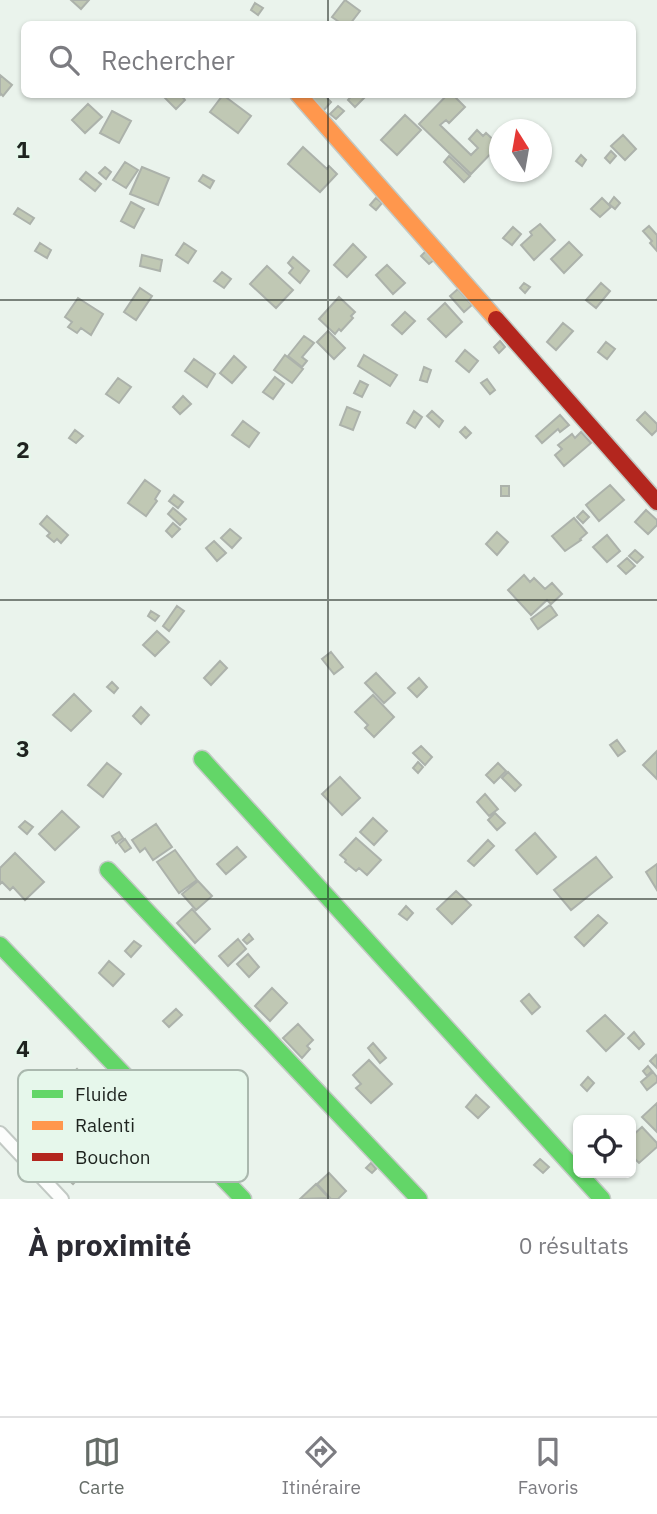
<!DOCTYPE html>
<html lang="fr">
<meta charset="utf-8">
<style>
:root{--surface:#fff;--page:#f7f7f7;--text:#2b2b33;--muted:#7c7c81;--line:#e1e1e2;--accent:#656c67}
body{margin:0;font-family:"IBM Plex Sans",sans-serif;background:var(--page);color:var(--text)}
.controls{position:absolute;right:21px;bottom:21px;display:grid;overflow:hidden;border-radius:10px;box-shadow:0 2px 5px #0004}
.controls button{width:63px;height:63px;display:grid;place-items:center;padding:0;border:0;border-bottom:2px solid var(--line);background:var(--surface);color:var(--text);font:35px sans-serif}
.compass{position:absolute;left:489px;top:119px;width:63px;height:63px;border-radius:50%;background:var(--surface);box-shadow:0 2px 5px #0004;rotate:349deg}
.list{margin:0;padding:0;list-style:none}
h2{display:flex;justify-content:space-between;align-items:center;height:91px;margin:0;padding:0 28px;font-size:30px}
h2 small{font-size:23px;font-weight:400;color:var(--muted)}
.icon{flex:none;width:38px;height:38px;fill:none;stroke:currentColor;stroke-width:2;stroke-linecap:round;stroke-linejoin:round}
.map{position:relative;flex:none;width:657px;height:1199px;overflow:hidden}
.search{position:absolute;background:var(--surface);box-shadow:0 2px 5px #0004;left:21px;right:21px;top:21px;height:77px;display:flex;align-items:center;gap:18px;box-sizing:border-box;padding:0 24px;border-radius:10px;color:var(--muted);font-size:26px}
.sheet{height:217px;background:var(--surface)}
nav{display:flex;justify-content:space-around;align-items:center;box-sizing:border-box;height:98px;border-top:2px solid var(--line);background:var(--surface);font-size:19px;color:var(--muted)}
nav a{display:grid;justify-items:center;gap:4px}
nav .on{color:var(--accent)}
.map>svg:first-child{display:block}
</style>
<div class="map">
<svg width="657" height="1199" viewBox="0 0 657 1199">
<rect width="100%" height="100%" fill="#eaf3ec"/>
<path fill="#c0c8b4" stroke="#acb2ab" stroke-width="2" d="M 71,0 L 89,0 L 81,9 Z
M 345,0 L 360,11 L 350,24 L 342,24 L 332,17 Z
M 255,3 L 263,8 L 258,15 L 251,10 Z
M 0,75 L 12,85 L 3,96 L 1,94 L 0,95 Z
M 168,94 L 180,94 L 185,100 L 176,109 L 165,98 Z
M 311,94 L 323,94 L 331,102 L 323,111 L 309,97 Z
M 353,94 L 368,94 L 355,107 L 348,100 Z
M 448,94 L 452,94 L 465,107 L 449,123 L 446,120 L 440,125 L 471,155 L 478,148 L 469,139 L 477,130 L 483,136 L 486,133 L 499,145 L 471,174 L 419,124 Z
M 223,95 L 251,116 L 238,133 L 210,112 Z
M 88,104 L 102,117 L 85,133 L 72,120 Z
M 338,106 L 344,111 L 336,119 L 330,114 Z
M 112,111 L 131,121 L 119,143 L 100,133 Z
M 405,115 L 421,130 L 397,155 L 381,140 Z
M 623,135 L 636,149 L 625,160 L 611,146 Z
M 303,147 L 327,169 L 329,166 L 337,174 L 320,192 L 288,164 Z
M 611,151 L 616,156 L 610,163 L 605,158 Z
M 581,155 L 586,160 L 582,166 L 576,161 Z
M 449,156 L 470,176 L 464,182 L 444,162 Z
M 125,162 L 138,170 L 126,188 L 113,180 Z
M 105,167 L 111,172 L 106,179 L 99,173 Z
M 142,167 L 169,178 L 158,205 L 130,194 Z
M 86,172 L 101,184 L 95,191 L 80,179 Z
M 203,175 L 214,181 L 210,188 L 199,181 Z
M 614,197 L 620,203 L 615,209 L 609,204 Z
M 376,198 L 382,203 L 376,210 L 370,205 Z
M 602,198 L 611,207 L 600,217 L 591,209 Z
M 131,202 L 144,209 L 134,228 L 121,221 Z
M 18,208 L 34,218 L 30,224 L 14,214 Z
M 540,224 L 555,240 L 534,260 L 521,245 L 532,235 L 530,232 Z
M 649,226 L 657,235 L 657,251 L 650,243 L 652,241 L 643,231 Z
M 513,227 L 521,234 L 512,245 L 503,238 Z
M 569,242 L 582,255 L 564,273 L 551,259 Z
M 40,243 L 51,250 L 47,258 L 35,251 Z
M 184,243 L 196,251 L 188,263 L 176,255 Z
M 353,244 L 366,257 L 347,277 L 334,265 Z
M 426,251 L 434,260 L 429,264 L 421,256 Z
M 142,255 L 162,260 L 160,271 L 140,266 Z
M 293,257 L 309,271 L 300,283 L 289,273 L 293,268 L 288,263 Z
M 387,265 L 405,283 L 393,294 L 376,275 Z
M 267,266 L 293,290 L 276,308 L 250,284 Z
M 222,272 L 231,279 L 224,288 L 214,281 Z
M 524,283 L 530,287 L 525,293 L 520,288 Z
M 601,283 L 610,291 L 596,308 L 586,300 Z
M 140,288 L 152,296 L 136,320 L 124,312 Z
M 458,289 L 472,305 L 464,312 L 450,296 Z
M 339,297 L 355,312 L 351,316 L 353,318 L 341,331 L 339,329 L 335,334 L 319,319 Z
M 78,298 L 103,314 L 91,335 L 81,328 L 77,333 L 68,327 L 72,322 L 65,317 Z
M 445,303 L 462,322 L 446,337 L 428,319 Z
M 405,312 L 415,321 L 402,334 L 392,325 Z
M 563,323 L 573,331 L 556,350 L 547,342 Z
M 328,331 L 345,348 L 334,359 L 317,342 Z
M 304,336 L 314,343 L 302,357 L 307,361 L 302,367 L 288,356 Z
M 500,341 L 505,347 L 499,353 L 494,347 Z
M 606,342 L 615,349 L 607,359 L 598,352 Z
M 465,350 L 478,361 L 469,372 L 456,361 Z
M 285,355 L 303,369 L 292,383 L 274,370 Z
M 364,355 L 397,375 L 390,386 L 358,366 Z
M 234,356 L 246,367 L 232,383 L 220,373 Z
M 194,359 L 215,374 L 207,387 L 185,371 Z
M 424,367 L 431,370 L 427,382 L 420,380 Z
M 275,377 L 284,384 L 273,399 L 263,392 Z
M 118,378 L 131,387 L 119,403 L 106,394 Z
M 487,379 L 495,390 L 490,394 L 481,383 Z
M 360,381 L 368,385 L 362,397 L 354,393 Z
M 183,396 L 191,404 L 180,414 L 173,407 Z
M 347,407 L 360,412 L 353,430 L 340,425 Z
M 414,411 L 422,417 L 415,428 L 407,423 Z
M 432,411 L 443,421 L 439,427 L 427,416 Z
M 645,412 L 657,424 L 657,430 L 652,435 L 637,420 Z
M 560,415 L 569,425 L 560,432 L 558,429 L 542,443 L 536,436 Z
M 243,421 L 259,433 L 249,447 L 232,435 Z
M 465,427 L 471,433 L 466,438 L 460,432 Z
M 75,430 L 83,436 L 76,443 L 69,438 Z
M 581,432 L 591,443 L 564,466 L 555,455 L 562,449 L 558,445 L 572,434 L 575,438 Z
M 145,480 L 160,491 L 155,499 L 157,501 L 146,516 L 128,503 Z
M 610,485 L 624,500 L 599,521 L 586,505 Z
M 501,486 L 509,486 L 509,496 L 501,496 Z
M 174,495 L 183,502 L 178,508 L 169,501 Z
M 173,508 L 186,519 L 180,525 L 168,514 Z
M 646,510 L 657,520 L 657,525 L 648,534 L 635,522 Z
M 583,511 L 589,517 L 583,523 L 577,517 Z
M 47,516 L 68,535 L 61,543 L 57,539 L 54,542 L 47,536 L 50,533 L 40,524 Z
M 574,518 L 587,533 L 580,539 L 581,540 L 565,551 L 552,536 Z
M 173,523 L 180,529 L 172,537 L 166,531 Z
M 230,529 L 241,538 L 232,548 L 221,538 Z
M 497,532 L 508,542 L 497,555 L 486,544 Z
M 607,535 L 620,551 L 607,562 L 593,547 Z
M 214,541 L 226,553 L 217,561 L 206,548 Z
M 635,550 L 643,557 L 637,563 L 629,556 Z
M 627,558 L 635,566 L 626,574 L 618,566 Z
M 524,575 L 530,582 L 534,578 L 545,589 L 552,583 L 562,594 L 551,604 L 547,600 L 531,615 L 508,590 Z
M 550,605 L 557,615 L 538,629 L 531,619 Z
M 177,606 L 184,611 L 169,631 L 163,626 Z
M 151,611 L 159,616 L 155,621 L 148,616 Z
M 157,631 L 169,642 L 155,656 L 143,645 Z
M 331,652 L 343,667 L 334,674 L 322,659 Z
M 220,661 L 227,668 L 211,685 L 204,678 Z
M 376,673 L 395,693 L 384,703 L 365,683 Z
M 419,678 L 427,687 L 417,697 L 408,688 Z
M 112,682 L 118,688 L 114,693 L 107,687 Z
M 74,694 L 91,711 L 71,731 L 53,715 Z
M 373,695 L 394,717 L 374,737 L 365,728 L 368,725 L 355,712 Z
M 141,707 L 149,715 L 141,724 L 133,716 Z
M 617,740 L 625,751 L 618,756 L 610,745 Z
M 421,746 L 432,757 L 425,765 L 413,753 Z
M 657,751 L 657,779 L 643,765 Z
M 418,762 L 423,767 L 418,773 L 413,768 Z
M 107,763 L 121,774 L 103,797 L 88,785 Z
M 498,763 L 506,771 L 494,783 L 486,775 Z
M 508,772 L 521,785 L 515,791 L 502,778 Z
M 340,777 L 360,798 L 342,815 L 322,794 Z
M 485,794 L 498,809 L 489,816 L 477,802 Z
M 62,811 L 79,827 L 55,850 L 39,834 Z
M 495,813 L 505,823 L 497,830 L 488,820 Z
M 373,818 L 387,831 L 374,845 L 360,832 Z
M 25,821 L 33,827 L 27,834 L 19,827 Z
M 156,824 L 172,847 L 153,860 L 145,848 L 140,852 L 132,840 Z
M 119,832 L 123,838 L 116,843 L 112,836 Z
M 535,833 L 556,857 L 537,874 L 516,850 Z
M 356,838 L 381,860 L 367,875 L 359,868 L 356,871 L 345,862 L 346,860 L 340,855 Z
M 125,839 L 131,848 L 125,852 L 119,844 Z
M 488,840 L 494,846 L 474,866 L 468,861 Z
M 237,847 L 246,857 L 226,874 L 217,864 Z
M 175,850 L 197,880 L 179,893 L 157,862 Z
M 15,853 L 44,882 L 25,900 L 13,887 L 10,890 L 2,882 L 0,884 L 0,868 Z
M 596,857 L 612,877 L 571,910 L 554,890 Z
M 657,864 L 657,890 L 646,872 Z
M 198,881 L 212,896 L 196,910 L 182,894 Z
M 456,891 L 471,905 L 452,924 L 437,909 Z
M 406,906 L 413,913 L 407,920 L 399,914 Z
M 192,909 L 210,929 L 195,943 L 177,923 Z
M 598,915 L 607,923 L 584,946 L 575,937 Z
M 249,934 L 253,939 L 247,944 L 243,940 Z
M 238,939 L 246,949 L 228,966 L 219,956 Z
M 134,941 L 141,946 L 131,957 L 125,951 Z
M 248,954 L 259,967 L 249,977 L 237,964 Z
M 109,961 L 124,974 L 113,986 L 99,973 Z
M 272,988 L 287,1003 L 270,1021 L 255,1006 Z
M 529,994 L 540,1007 L 532,1014 L 521,1001 Z
M 176,1009 L 182,1015 L 169,1027 L 163,1021 Z
M 605,1015 L 624,1034 L 606,1051 L 587,1031 Z
M 298,1024 L 313,1040 L 307,1046 L 310,1049 L 302,1058 L 283,1038 Z
M 634,1032 L 644,1044 L 639,1049 L 628,1038 Z
M 373,1043 L 386,1058 L 380,1063 L 368,1048 Z
M 656,1055 L 657,1057 L 657,1068 L 650,1061 Z
M 369,1060 L 392,1084 L 371,1103 L 356,1088 L 361,1084 L 353,1075 Z
M 648,1066 L 652,1071 L 647,1076 L 643,1071 Z
M 77,1069 L 89,1081 L 78,1092 L 66,1079 Z
M 653,1072 L 657,1077 L 657,1082 L 647,1090 L 641,1082 Z
M 588,1077 L 594,1083 L 587,1091 L 581,1085 Z
M 476,1095 L 489,1107 L 478,1118 L 466,1107 Z
M 657,1103 L 657,1132 L 642,1117 Z
M 642,1127 L 657,1143 L 657,1147 L 639,1163 L 631,1155 L 631,1137 Z
M 72,1153 L 88,1168 L 73,1184 L 57,1169 Z
M 540,1159 L 549,1167 L 543,1173 L 534,1165 Z
M 371,1163 L 376,1169 L 372,1173 L 366,1168 Z
M 329,1173 L 346,1191 L 338,1199 L 331,1199 L 317,1184 Z
M 316,1184 L 329,1198 L 300,1199 Z"/>
<g fill="none" stroke-linecap="round" stroke-linejoin="round">
<defs>
<path id="street" d="M 0,1133 L 62,1199"/>
<path id="fast" d="M 202,759 L 602,1199
M 108,870 L 419,1199
M 0,945 L 243,1199"/>
<path id="slow" d="M 298,94 L 496,319"/>
<path id="jam" d="M 496,319 L 657,502"/>
</defs>
<use href="#street" stroke="#c2c9c4" stroke-width="16"/>
<use href="#fast" stroke="#c2c9c4" stroke-width="19"/>
<use href="#slow" stroke="#c2c9c4" stroke-width="19"/>
<use href="#jam" stroke="#c2c9c4" stroke-width="19"/>
<use href="#street" stroke="#fcfdfc" stroke-width="12"/>
<use href="#fast" stroke="#63d668" stroke-width="16"/>
<use href="#slow" stroke="#ff974d" stroke-width="16"/>
<use href="#jam" stroke="#b3261e" stroke-width="16"/>
</g>
<path fill="none" stroke="#1e241f" stroke-width="2" stroke-opacity="0.55" d="M 328,0 L 328,24M 328,94 L 328,1199M 0,300 L 657,300M 0,600 L 657,600M 0,899 L 657,899"/>
<rect x="18" y="1070" width="230" height="112" rx="10" fill="#e6f7eb" stroke="#aab8ae" stroke-width="2"/>
<rect x="32" y="1090" width="31" height="8" fill="#63d668"/>
<rect x="32" y="1121" width="31" height="9" fill="#ff974d"/>
<rect x="32" y="1153" width="31" height="8" fill="#b3261e"/>
<g font-size="19" fill="#1e241f">
<text x="75" y="1101">Fluide</text>
<text x="75" y="1132">Ralenti</text>
<text x="75" y="1164">Bouchon</text>
</g>
<g font-size="23" text-anchor="middle" font-weight="bold" fill="#1e241f" stroke="#e6f7eb" stroke-width="5" stroke-linejoin="round" paint-order="stroke">
<text x="23" y="158">1</text>
<text x="23" y="458">2</text>
<text x="23" y="757">3</text>
<text x="23" y="1057">4</text>
</g>
</svg>
<div class="controls">
<button><svg class="icon" aria-label="locate" viewBox="0 0 24 24"><circle cx="12" cy="12" r="6"/><path d="M12 2v4M12 18v4M2 12h4M18 12h4"/></svg></button>
</div>
<svg class="compass" viewBox="-18 -18 36 36"><path d="M0-13l5 13h-10z" fill="#e53935"/><path d="M0 13l5-13h-10z" fill="#7c7c81"/></svg>
<div class="search"><svg class="icon" aria-label="search" viewBox="0 0 24 24"><circle cx="10" cy="10" r="6"/><path d="M15 15l6 6"/></svg>Rechercher</div>
</div>
<section class="sheet">
<h2>À proximité<small>0 résultats</small></h2>
<ul class="list">
</ul>
</section>
<nav>
<a class="on"><svg class="icon" aria-label="map" viewBox="0 0 24 24"><path d="M3 6l6-2 6 2 6-2v14l-6 2-6-2-6 2zM9 4v14M15 6v14"/></svg>Carte</a>
<a><svg class="icon" aria-label="directions" viewBox="0 0 24 24"><path d="M12 3l9 9-9 9-9-9zM9 14v-3h6M13 9l2 2-2 2"/></svg>Itinéraire</a>
<a><svg class="icon" aria-label="saved" viewBox="0 0 24 24"><path d="M7 4h10v16l-5-4-5 4z"/></svg>Favoris</a>
</nav>
